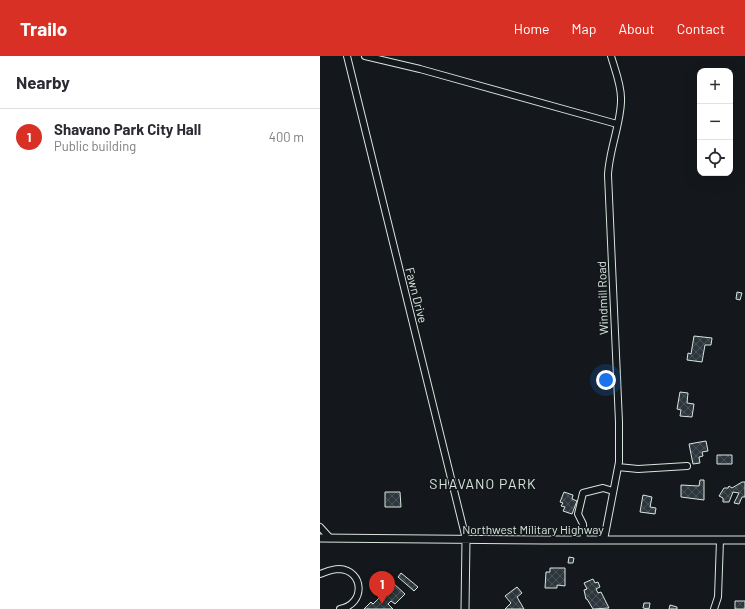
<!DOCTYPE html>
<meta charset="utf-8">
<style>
:root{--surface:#fff;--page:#f2f2f3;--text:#2b2b33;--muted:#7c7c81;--line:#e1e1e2;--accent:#d93025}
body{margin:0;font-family:Barlow,sans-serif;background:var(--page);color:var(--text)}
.controls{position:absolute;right:12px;top:12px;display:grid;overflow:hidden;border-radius:8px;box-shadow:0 4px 16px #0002}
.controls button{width:36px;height:36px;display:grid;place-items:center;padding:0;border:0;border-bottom:1px solid var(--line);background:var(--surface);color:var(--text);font:20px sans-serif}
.you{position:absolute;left:286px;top:324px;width:14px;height:14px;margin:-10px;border:3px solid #fff;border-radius:50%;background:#1a73e8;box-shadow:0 0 0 6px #1a73e833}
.badge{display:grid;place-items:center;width:26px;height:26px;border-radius:50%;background:var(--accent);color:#fff;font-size:13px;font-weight:700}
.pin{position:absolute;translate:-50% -33px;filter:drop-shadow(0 1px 2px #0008)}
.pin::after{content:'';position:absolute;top:21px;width:14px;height:12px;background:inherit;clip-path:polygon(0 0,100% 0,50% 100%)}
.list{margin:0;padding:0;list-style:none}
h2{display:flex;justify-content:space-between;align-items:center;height:52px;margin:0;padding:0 16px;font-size:17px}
h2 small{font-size:13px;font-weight:400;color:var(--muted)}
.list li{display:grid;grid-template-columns:26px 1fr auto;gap:12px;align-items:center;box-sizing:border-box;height:56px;padding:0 16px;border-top:1px solid var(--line)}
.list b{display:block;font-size:15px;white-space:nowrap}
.list p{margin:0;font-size:13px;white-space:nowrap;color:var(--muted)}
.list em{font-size:13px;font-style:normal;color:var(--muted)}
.icon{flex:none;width:22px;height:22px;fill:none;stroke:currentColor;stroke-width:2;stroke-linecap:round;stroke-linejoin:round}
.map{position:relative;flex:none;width:425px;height:553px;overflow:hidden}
header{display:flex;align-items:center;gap:24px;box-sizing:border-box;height:56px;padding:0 20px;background:var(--accent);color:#fff}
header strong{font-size:19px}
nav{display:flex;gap:22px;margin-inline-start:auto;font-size:14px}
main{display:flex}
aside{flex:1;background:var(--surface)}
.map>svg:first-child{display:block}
</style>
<header>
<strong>Trailo</strong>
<nav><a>Home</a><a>Map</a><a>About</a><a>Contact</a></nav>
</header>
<main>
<aside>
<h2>Nearby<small></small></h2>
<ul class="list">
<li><span class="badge">1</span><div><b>Shavano Park City Hall</b><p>Public building</p></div><em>400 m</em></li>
</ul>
</aside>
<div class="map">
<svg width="425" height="553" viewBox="0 0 425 553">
<defs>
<pattern id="building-cross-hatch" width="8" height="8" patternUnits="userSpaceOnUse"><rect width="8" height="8" fill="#2c363c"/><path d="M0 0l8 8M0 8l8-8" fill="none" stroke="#4a5358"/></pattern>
</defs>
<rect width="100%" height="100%" fill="#14181c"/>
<path fill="url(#building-cross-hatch)" stroke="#d8e6dc" d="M 417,236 L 422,237 L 420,244 L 416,243 Z
M 374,280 L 392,282 L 391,289 L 385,289 L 382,306 L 367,304 L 368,297 L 371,298 Z
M 360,336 L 368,337 L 367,347 L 374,348 L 372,361 L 360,360 L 361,354 L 357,353 Z
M 386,385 L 388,395 L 382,396 L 383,400 L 379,401 L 380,407 L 373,408 L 369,388 Z
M 397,399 L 412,399 L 412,408 L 397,408 Z
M 380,424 L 384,424 L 384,444 L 361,441 L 361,429 L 379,430 Z
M 422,426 L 425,426 L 425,441 L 422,441 L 419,448 L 414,447 L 419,437 L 413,436 L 409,446 L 403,446 L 403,442 L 399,440 L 404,432 L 408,432 L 409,430 L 412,432 Z
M 65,436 L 80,436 L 81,451 L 65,451 Z
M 244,436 L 253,439 L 252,443 L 257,445 L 252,458 L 243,455 L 245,451 L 241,450 L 243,447 L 240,446 Z
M 323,439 L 332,441 L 330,451 L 336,452 L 335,458 L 320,456 Z
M 249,501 L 254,502 L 253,507 L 248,507 Z
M 230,512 L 245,512 L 245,530 L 237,529 L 237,532 L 225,532 L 226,516 L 230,516 Z
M 81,517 L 98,531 L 94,535 L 78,521 Z
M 273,523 L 275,527 L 278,526 L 280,531 L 276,533 L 278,537 L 281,536 L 289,552 L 273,553 L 267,543 L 266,543 L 264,534 L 267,533 L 264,527 Z
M 73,527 L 85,538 L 75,548 L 71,545 L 68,548 L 73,553 L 44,553 L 51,546 L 53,548 L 61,540 L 59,538 L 67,529 L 69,531 Z
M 197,531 L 202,537 L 197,541 L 204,553 L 185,553 L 191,547 L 185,540 Z
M 415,545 L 425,545 L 425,553 L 415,553 Z
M 324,547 L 330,547 L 329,553 L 323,552 Z
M 350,549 L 357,551 L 357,553 L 349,553 Z"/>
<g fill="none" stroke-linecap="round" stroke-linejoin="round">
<defs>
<path id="minor" d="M 27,0 L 146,483
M 45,0 L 100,13 L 297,68
M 298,411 L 318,413 L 367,410
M 0,471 L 10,482
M 264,484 L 263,468 L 258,458 L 263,437 L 283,432 L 293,435
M 284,484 L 299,406 L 299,366 L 288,119 C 289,93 302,65 301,42 C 301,28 295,14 291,0
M 0,518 C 6,516 12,513 19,513 C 44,514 46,548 20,553
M 394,553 L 398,541 L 400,484"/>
<path id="major" d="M 0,482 L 225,484 L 425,484
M 145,553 L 146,483"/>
</defs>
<use href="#minor" stroke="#d8e6dc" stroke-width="8"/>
<use href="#major" stroke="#d8e6dc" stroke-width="9"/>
<use href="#minor" stroke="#14181c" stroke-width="6"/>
<use href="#major" stroke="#14181c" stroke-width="7"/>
</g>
<g text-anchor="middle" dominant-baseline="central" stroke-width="3" stroke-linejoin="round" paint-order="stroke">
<g font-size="12" fill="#d8e6dc" stroke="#14181c">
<text transform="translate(97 239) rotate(76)">Fawn Drive</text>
<text transform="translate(282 242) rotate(-92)">Windmill Road</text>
<text x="213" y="473">Northwest Military Highway</text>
</g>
<g font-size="14" letter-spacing="1" fill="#d8e6dc" stroke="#14181c">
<text x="163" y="427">SHAVANO PARK</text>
</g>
</g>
</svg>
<div class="controls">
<button>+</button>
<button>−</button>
<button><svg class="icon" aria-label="locate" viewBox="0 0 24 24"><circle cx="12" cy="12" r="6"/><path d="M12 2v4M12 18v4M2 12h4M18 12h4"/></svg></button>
</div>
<div class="you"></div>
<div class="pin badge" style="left:62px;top:548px">1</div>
</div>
</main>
